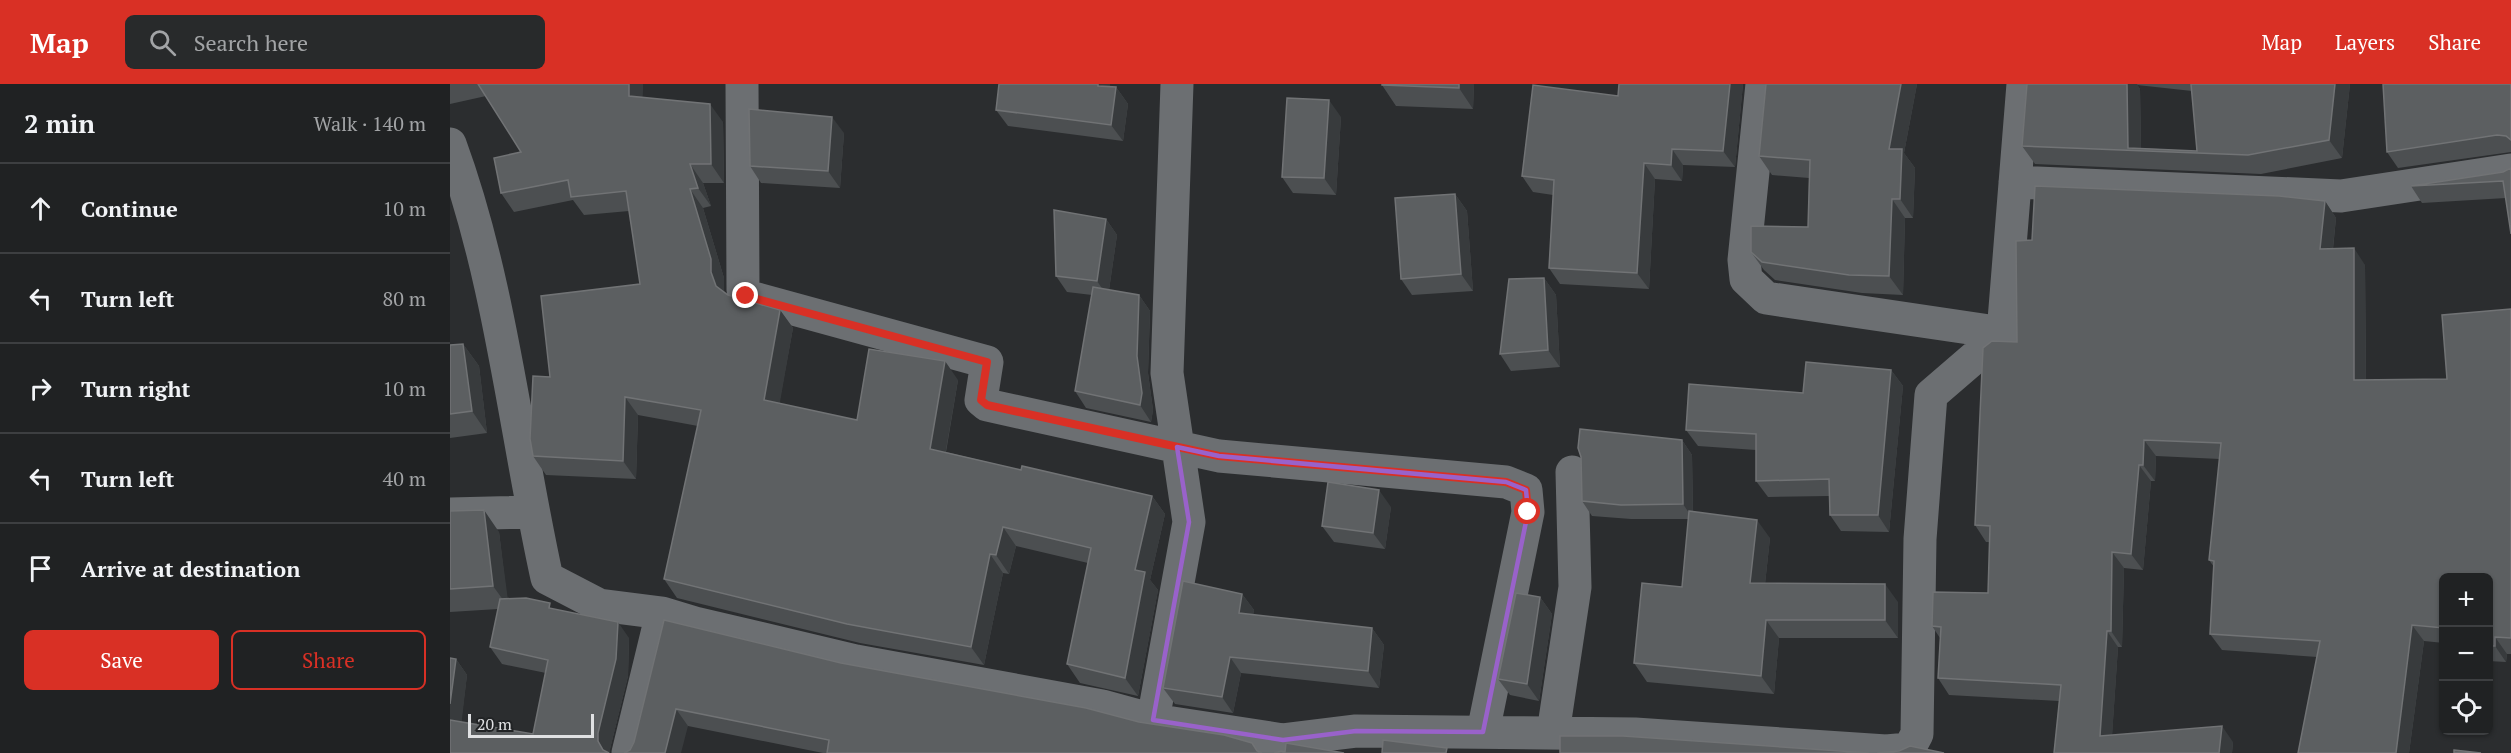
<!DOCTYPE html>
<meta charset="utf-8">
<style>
:root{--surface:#202223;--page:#282a2b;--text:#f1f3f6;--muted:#a2a4a6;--line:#3d3f41;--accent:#d93025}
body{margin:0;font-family:"PT Serif",serif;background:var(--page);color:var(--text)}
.controls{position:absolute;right:18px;bottom:18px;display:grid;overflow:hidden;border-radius:9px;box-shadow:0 2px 4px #0004}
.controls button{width:54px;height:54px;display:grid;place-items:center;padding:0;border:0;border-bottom:2px solid var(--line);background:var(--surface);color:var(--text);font:30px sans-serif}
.scale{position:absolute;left:18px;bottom:15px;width:126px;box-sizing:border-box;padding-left:6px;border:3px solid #e0e1e3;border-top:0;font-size:16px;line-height:21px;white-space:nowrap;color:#e0e1e3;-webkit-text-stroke:4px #212325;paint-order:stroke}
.stop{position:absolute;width:18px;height:18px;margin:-14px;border:4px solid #d93025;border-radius:50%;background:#fff}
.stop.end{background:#d93025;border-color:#fff;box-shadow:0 2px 6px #0008}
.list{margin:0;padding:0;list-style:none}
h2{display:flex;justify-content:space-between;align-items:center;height:78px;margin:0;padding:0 24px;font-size:26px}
h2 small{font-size:20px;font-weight:400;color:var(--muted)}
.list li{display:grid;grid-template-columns:39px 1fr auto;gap:18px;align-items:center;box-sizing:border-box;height:90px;padding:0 24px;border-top:2px solid var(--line)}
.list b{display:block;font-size:22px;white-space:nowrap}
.list em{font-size:20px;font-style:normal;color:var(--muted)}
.actions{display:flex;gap:12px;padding:18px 24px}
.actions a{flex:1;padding:14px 0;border:2px solid var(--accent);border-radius:9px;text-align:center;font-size:21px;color:var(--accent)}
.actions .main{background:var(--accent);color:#fff}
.icon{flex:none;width:33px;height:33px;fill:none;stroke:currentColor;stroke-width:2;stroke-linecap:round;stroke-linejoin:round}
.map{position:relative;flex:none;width:2061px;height:669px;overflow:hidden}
header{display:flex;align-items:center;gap:36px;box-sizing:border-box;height:84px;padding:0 30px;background:var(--accent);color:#fff}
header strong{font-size:28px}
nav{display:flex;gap:33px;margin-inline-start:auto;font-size:21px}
.search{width:420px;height:54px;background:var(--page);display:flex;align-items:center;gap:15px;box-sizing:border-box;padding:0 21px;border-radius:9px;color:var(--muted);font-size:22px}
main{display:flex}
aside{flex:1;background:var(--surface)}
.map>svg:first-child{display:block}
</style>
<header>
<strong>Map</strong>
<div class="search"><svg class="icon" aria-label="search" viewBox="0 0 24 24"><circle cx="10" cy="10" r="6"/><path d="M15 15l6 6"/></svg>Search here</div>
<nav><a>Map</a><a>Layers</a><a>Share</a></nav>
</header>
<main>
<aside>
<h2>2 min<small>Walk · 140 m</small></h2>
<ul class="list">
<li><svg class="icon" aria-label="ahead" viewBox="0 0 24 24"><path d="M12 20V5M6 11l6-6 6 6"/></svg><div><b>Continue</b></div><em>10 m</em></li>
<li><svg class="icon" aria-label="left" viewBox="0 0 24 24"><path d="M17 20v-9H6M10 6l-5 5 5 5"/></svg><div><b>Turn left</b></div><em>80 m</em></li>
<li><svg class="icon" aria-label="right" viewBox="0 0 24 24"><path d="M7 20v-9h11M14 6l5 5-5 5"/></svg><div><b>Turn right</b></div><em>10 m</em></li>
<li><svg class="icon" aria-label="left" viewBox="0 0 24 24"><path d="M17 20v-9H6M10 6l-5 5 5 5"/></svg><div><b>Turn left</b></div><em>40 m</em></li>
<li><svg class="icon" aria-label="arrive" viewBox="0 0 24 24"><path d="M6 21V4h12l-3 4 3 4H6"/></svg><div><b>Arrive at destination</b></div></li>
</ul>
<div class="actions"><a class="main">Save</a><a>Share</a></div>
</aside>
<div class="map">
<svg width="2061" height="669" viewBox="0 0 2061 669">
<rect width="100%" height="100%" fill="#2b2d2f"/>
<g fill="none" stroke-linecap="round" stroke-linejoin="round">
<path stroke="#6c6f72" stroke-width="33" d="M 292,0 L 293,206 L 296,212 L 537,278 L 531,316 L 537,321 L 769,372 L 1056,398 L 1076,406 L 1078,428 L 1033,648
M 1312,0 L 1294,176 L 1296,195 L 1316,214 L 1553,249
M 0,60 C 51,199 65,349 97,494 L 149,521 L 212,529 L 245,539 L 406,577 L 652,622 L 703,636 L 833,656
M 1565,98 L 1891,112 L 2061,86
M 0,430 L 83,428
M 703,636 L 739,438 L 717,289 L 727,0
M 1103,649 L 1125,503 L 1122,388
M 178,669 L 212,529
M 831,669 L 833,656 L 906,647 L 1185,650 L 1436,667 L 1459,665 L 1467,650 L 1470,455 L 1481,311 L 1553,249 L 1573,0"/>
</g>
<path fill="#4c4f51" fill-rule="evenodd" d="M 0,0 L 193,0 L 192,13 L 273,38 L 274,99 L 253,99 L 261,122 L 253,124 L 274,194 L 274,207 L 275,209 L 278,211 L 330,226 L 343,244 L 329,320 L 407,336 L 508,296 L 496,368 L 571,386 L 702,412 L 715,430 L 700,496 L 708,506 L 688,612 L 630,599 L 617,580 L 638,479 L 566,462 L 559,490 L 553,489 L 534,581 L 410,559 L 227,514 L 214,495 L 248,342 L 188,331 L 186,395 L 96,391 L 83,372 L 100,293 L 190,200 L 179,127 L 134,131 L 123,116 L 64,128 L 51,109 L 71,68 L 36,12 L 0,20 Z
M 549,0 L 660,0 L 660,3 L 666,3 L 678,20 L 673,57 L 558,42 L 546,26 Z
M 1024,0 L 1023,25 L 946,22 L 932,1 Z
M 1293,0 L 1285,83 L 1233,81 L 1232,97 L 1205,95 L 1199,205 L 1110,200 L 1099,184 L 1103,111 L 1083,108 L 1072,92 L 1168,12 Z
M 1316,0 L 1467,0 L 1454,69 L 1465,84 L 1463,134 L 1455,134 L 1453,211 L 1412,209 L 1325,196 L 1314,186 L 1301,168 L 1358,143 L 1359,94 L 1322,91 L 1309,72 Z
M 1577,0 L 1900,0 L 1892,74 L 1811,90 L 1585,80 L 1572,62 ZM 1687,1 L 1742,7 L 1747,67 L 1691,64 L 1690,5 Z
M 2061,0 L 2061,68 L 1948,84 L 1937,68 Z
M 891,33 L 886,111 L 843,109 L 832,93 Z
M 394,49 L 390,104 L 311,99 L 300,82 Z
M 2053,88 L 2056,114 L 1972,119 L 1961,102 Z
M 1005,110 L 1017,127 L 1023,207 L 962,211 L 951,195 Z
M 1875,117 L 1886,134 L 1883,165 L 1915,181 L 1916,296 L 1997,295 L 2061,225 L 2061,570 L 2057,570 L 2056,578 L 2038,577 L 2038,494 L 1994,494 L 1994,559 L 1974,557 L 1959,669 L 1848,669 L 1867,573 L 1772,566 L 1760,550 L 1764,483 L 1759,476 L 1770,375 L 1706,372 L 1705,397 L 1701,397 L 1693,486 L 1674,484 L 1672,563 L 1668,563 L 1662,651 L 1783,658 L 1782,669 L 1604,669 L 1609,617 L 1499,611 L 1488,594 L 1490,554 L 1482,542 L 1538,509 L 1540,458 L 1536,458 L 1525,441 L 1567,258 L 1582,156 Z
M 656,135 L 667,151 L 659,206 L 689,211 L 700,227 L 698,289 L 703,326 L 701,338 L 636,324 L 625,307 L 642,211 L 617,208 L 606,192 Z
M 1094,194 L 1106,211 L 1110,283 L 1061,287 L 1050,270 Z
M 13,260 L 29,282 L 37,349 L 0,354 L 0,261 Z
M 1441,286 L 1453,302 L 1439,448 L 1391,447 L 1380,431 L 1379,412 L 1318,413 L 1306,397 L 1306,366 L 1248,362 L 1236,346 Z
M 1232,356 L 1242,371 L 1243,428 L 1320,454 L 1315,500 L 1448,518 L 1448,554 L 1329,554 L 1324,610 L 1197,598 L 1184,579 L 1232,503 L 1239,435 L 1181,435 L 1142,432 L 1132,417 Z
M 941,423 L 935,465 L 884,458 L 872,442 Z
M 0,427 L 49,448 L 57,515 L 104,526 L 179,554 L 178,592 L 160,665 L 160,669 L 0,669 L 6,575 L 17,591 L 11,638 L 83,650 L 96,589 L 52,580 L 40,563 L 48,525 L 0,528 Z
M 792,510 L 804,526 L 803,531 L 922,544 L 934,561 L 929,604 L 791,589 L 783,629 L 725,620 L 713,604 Z
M 1090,513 L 1102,530 L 1089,617 L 1060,611 L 1048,595 Z
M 214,536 L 391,579 L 689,638 L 807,667 L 812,669 L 373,669 L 238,642 L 180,666 L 184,658 Z"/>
<path fill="#383b3d" d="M 179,0 L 193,0 L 192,31 L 179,12 Z
M 648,0 L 660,0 L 660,19 L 648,2 Z
M 1009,0 L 1024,0 L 1023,25 L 1009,4 Z
M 1280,0 L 1293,0 L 1285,83 L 1273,67 Z
M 1451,0 L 1467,0 L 1454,69 L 1465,84 L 1463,134 L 1450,115 L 1439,65 Z
M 1677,0 L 1687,0 L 1690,5 L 1691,67 L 1678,64 Z
M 1885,0 L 1900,0 L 1892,74 L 1879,56 Z
M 666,3 L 678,20 L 673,57 L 661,41 Z
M 879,16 L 891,33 L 886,111 L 874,94 Z
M 260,20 L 273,38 L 274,99 L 261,80 Z
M 382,33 L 394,49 L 390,104 L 378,87 Z
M 1222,65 L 1233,81 L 1232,97 L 1221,81 Z
M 1194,79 L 1205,95 L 1199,205 L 1187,189 Z
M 240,80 L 253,99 L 261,122 L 248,104 Z
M 240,105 L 253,124 L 274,194 L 274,207 L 279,221 L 266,202 L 261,188 Z
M 1005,110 L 1017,127 L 1023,207 L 1011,190 Z
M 1442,115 L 1455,134 L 1453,211 L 1439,192 Z
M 1875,117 L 1886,134 L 1881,181 L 1870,165 Z
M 656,135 L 667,151 L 658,213 L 647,197 Z
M 1904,164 L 1915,181 L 1916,312 L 1904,296 Z
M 1094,194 L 1106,211 L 1110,283 L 1098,266 Z
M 689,211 L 700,227 L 698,289 L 703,326 L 701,338 L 690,321 L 687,272 Z
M 330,226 L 343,244 L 327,335 L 314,316 Z
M 13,260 L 29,282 L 37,349 L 22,327 Z
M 495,277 L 508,296 L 493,383 L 480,365 Z
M 1441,286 L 1453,302 L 1439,448 L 1428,431 Z
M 175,313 L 188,331 L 186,395 L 173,377 Z
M 1232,356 L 1242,371 L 1243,435 L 1233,420 Z
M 1694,356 L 1706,372 L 1705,397 L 1693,381 Z
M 1689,381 L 1701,397 L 1693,486 L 1681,470 Z
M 929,406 L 941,423 L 935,465 L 923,449 Z
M 702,412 L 715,430 L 700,496 L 708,506 L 688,612 L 675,594 L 685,486 Z
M 34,426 L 49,448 L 59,524 L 43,502 Z
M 1307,436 L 1320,454 L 1313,518 L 1300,499 Z
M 553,443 L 566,462 L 559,490 L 546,471 Z
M 1662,468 L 1674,484 L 1672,563 L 1661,547 Z
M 540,470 L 553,489 L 534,581 L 521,563 Z
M 1435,500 L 1448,518 L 1448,554 L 1435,536 Z
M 792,510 L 804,526 L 800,546 L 789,529 Z
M 1090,513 L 1102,530 L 1089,617 L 1077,600 Z
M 1316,536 L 1329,554 L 1324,610 L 1311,592 Z
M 168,538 L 179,554 L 178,592 L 160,665 L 160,669 L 156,669 L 148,657 L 148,649 Z
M 1962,541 L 1974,557 L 1959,669 L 1946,669 Z
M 922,544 L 934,561 L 929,604 L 918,587 Z
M 1657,547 L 1668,563 L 1661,668 L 1650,652 Z
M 2045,553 L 2057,570 L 2056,578 L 2045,562 Z
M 780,573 L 791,589 L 783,629 L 772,613 Z
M 6,575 L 17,591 L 10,652 L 0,638 L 0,620 Z
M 226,625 L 238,642 L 231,669 L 215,669 Z
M 1772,642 L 1783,658 L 1782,669 L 1769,669 Z"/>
<path fill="#5c5f61" stroke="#717375" stroke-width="1.5" d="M 28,0 L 179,0 L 179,12 L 260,20 L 261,80 L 240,80 L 248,104 L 240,105 L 261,175 L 261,188 L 266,202 L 278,211 L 330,226 L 314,316 L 407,336 L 419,265 L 495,277 L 480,365 L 571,386 L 572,382 L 702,412 L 685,486 L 695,488 L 675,594 L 617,580 L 641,464 L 553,443 L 546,471 L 540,470 L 521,563 L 397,540 L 214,495 L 251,326 L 175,313 L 173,377 L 83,372 L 80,355 L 83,292 L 100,293 L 91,212 L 190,200 L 176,107 L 121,113 L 118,96 L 51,109 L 44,74 L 71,68 Z
M 549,0 L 648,0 L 648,2 L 666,3 L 661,41 L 546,26 Z
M 932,0 L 1009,0 L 1009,4 L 932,1 Z
M 1169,0 L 1280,0 L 1273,67 L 1222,65 L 1221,81 L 1194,79 L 1187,189 L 1099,184 L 1104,96 L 1072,92 L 1083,1 L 1168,12 Z
M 1316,0 L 1451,0 L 1439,65 L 1452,65 L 1450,115 L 1442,115 L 1439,192 L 1399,191 L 1312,178 L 1301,168 L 1301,142 L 1358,143 L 1360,76 L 1309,72 Z
M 1577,0 L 1677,0 L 1678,64 L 1747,67 L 1741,0 L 1885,0 L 1879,56 L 1798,71 L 1572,62 Z
M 1933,0 L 2061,0 L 2061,56 L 2056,52 L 2047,51 L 1937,68 Z
M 837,14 L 879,16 L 874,94 L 832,93 Z
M 299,25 L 382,33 L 378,87 L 300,82 Z
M 2061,84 L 2061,150 L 2053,97 L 1961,102 L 2053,88 Z
M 1585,102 L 1829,112 L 1875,117 L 1870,165 L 1904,164 L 1904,296 L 1997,295 L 1992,231 L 2061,225 L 2061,554 L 2045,553 L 2045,562 L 2038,562 L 2038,494 L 1994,494 L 1994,544 L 1962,541 L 1946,669 L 1848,669 L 1870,557 L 1760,550 L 1764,477 L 1759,476 L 1771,359 L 1694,356 L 1693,381 L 1689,381 L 1681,470 L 1662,468 L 1661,547 L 1657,547 L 1650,652 L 1772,642 L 1769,669 L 1604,669 L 1611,601 L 1488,594 L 1491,543 L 1482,542 L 1483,508 L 1538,509 L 1540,442 L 1525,441 L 1533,264 L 1542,257 L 1567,258 L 1566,157 L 1582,156 Z
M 1005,110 L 1011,190 L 951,195 L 945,114 Z
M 604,126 L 656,135 L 647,197 L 606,192 Z
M 1094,194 L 1098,266 L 1050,270 L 1059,195 Z
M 643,203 L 689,211 L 687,272 L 692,309 L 690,321 L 625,307 Z
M 13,260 L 22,327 L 0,330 L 0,261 Z
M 1356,278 L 1441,286 L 1428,431 L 1380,431 L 1379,395 L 1306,397 L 1306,350 L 1236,346 L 1239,300 L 1353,309 Z
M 1130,345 L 1232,356 L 1233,420 L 1171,421 L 1132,417 L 1131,373 L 1128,364 Z
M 878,398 L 929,406 L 923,449 L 872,442 Z
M 34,426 L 43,502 L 0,505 L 0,427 Z
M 1239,427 L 1307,436 L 1300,499 L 1435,500 L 1435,536 L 1316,536 L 1311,592 L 1184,579 L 1192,499 L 1232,503 Z
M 733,497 L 792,510 L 789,529 L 922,544 L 918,587 L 780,573 L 772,613 L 713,604 Z
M 1066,509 L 1090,513 L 1077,600 L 1048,595 Z
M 76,514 L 100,519 L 99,524 L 168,538 L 166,575 L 148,649 L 148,657 L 153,666 L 159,669 L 0,669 L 0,636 L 83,650 L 98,576 L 40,563 L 50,515 Z
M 214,536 L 391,579 L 636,624 L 689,638 L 774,651 L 802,659 L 807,667 L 812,669 L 377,669 L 379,656 L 226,625 L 215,669 L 174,669 L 180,666 L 184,658 Z
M 0,574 L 6,575 L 0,620 Z
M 1110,652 L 1173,652 L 1419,669 L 1110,669 Z
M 933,656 L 997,664 L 996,669 L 932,669 Z
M 836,659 L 894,669 L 824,669 L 831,667 L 835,668 Z
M 1460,662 L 1494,669 L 1427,669 L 1449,667 Z
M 2004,666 L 2031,669 L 2004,669 Z"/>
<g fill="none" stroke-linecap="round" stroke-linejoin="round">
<path stroke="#d93025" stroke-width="8" d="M 296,212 L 537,278 L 531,316 L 537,321 L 769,372 L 1056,398 L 1076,406 L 1078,428"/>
</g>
<path fill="none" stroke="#9962ca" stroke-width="4.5" stroke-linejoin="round" d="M 727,363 L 769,372 L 1056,398 L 1076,406 L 1078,428 L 1033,648 L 906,647 L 833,656 L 703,636 L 739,438 Z"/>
</svg>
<div class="controls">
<button>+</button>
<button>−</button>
<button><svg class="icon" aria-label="locate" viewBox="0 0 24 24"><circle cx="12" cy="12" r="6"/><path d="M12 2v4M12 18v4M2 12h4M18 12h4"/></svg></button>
</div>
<div class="scale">20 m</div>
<div class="stop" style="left:1078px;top:428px"></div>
<div class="stop end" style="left:296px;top:212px"></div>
</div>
</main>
